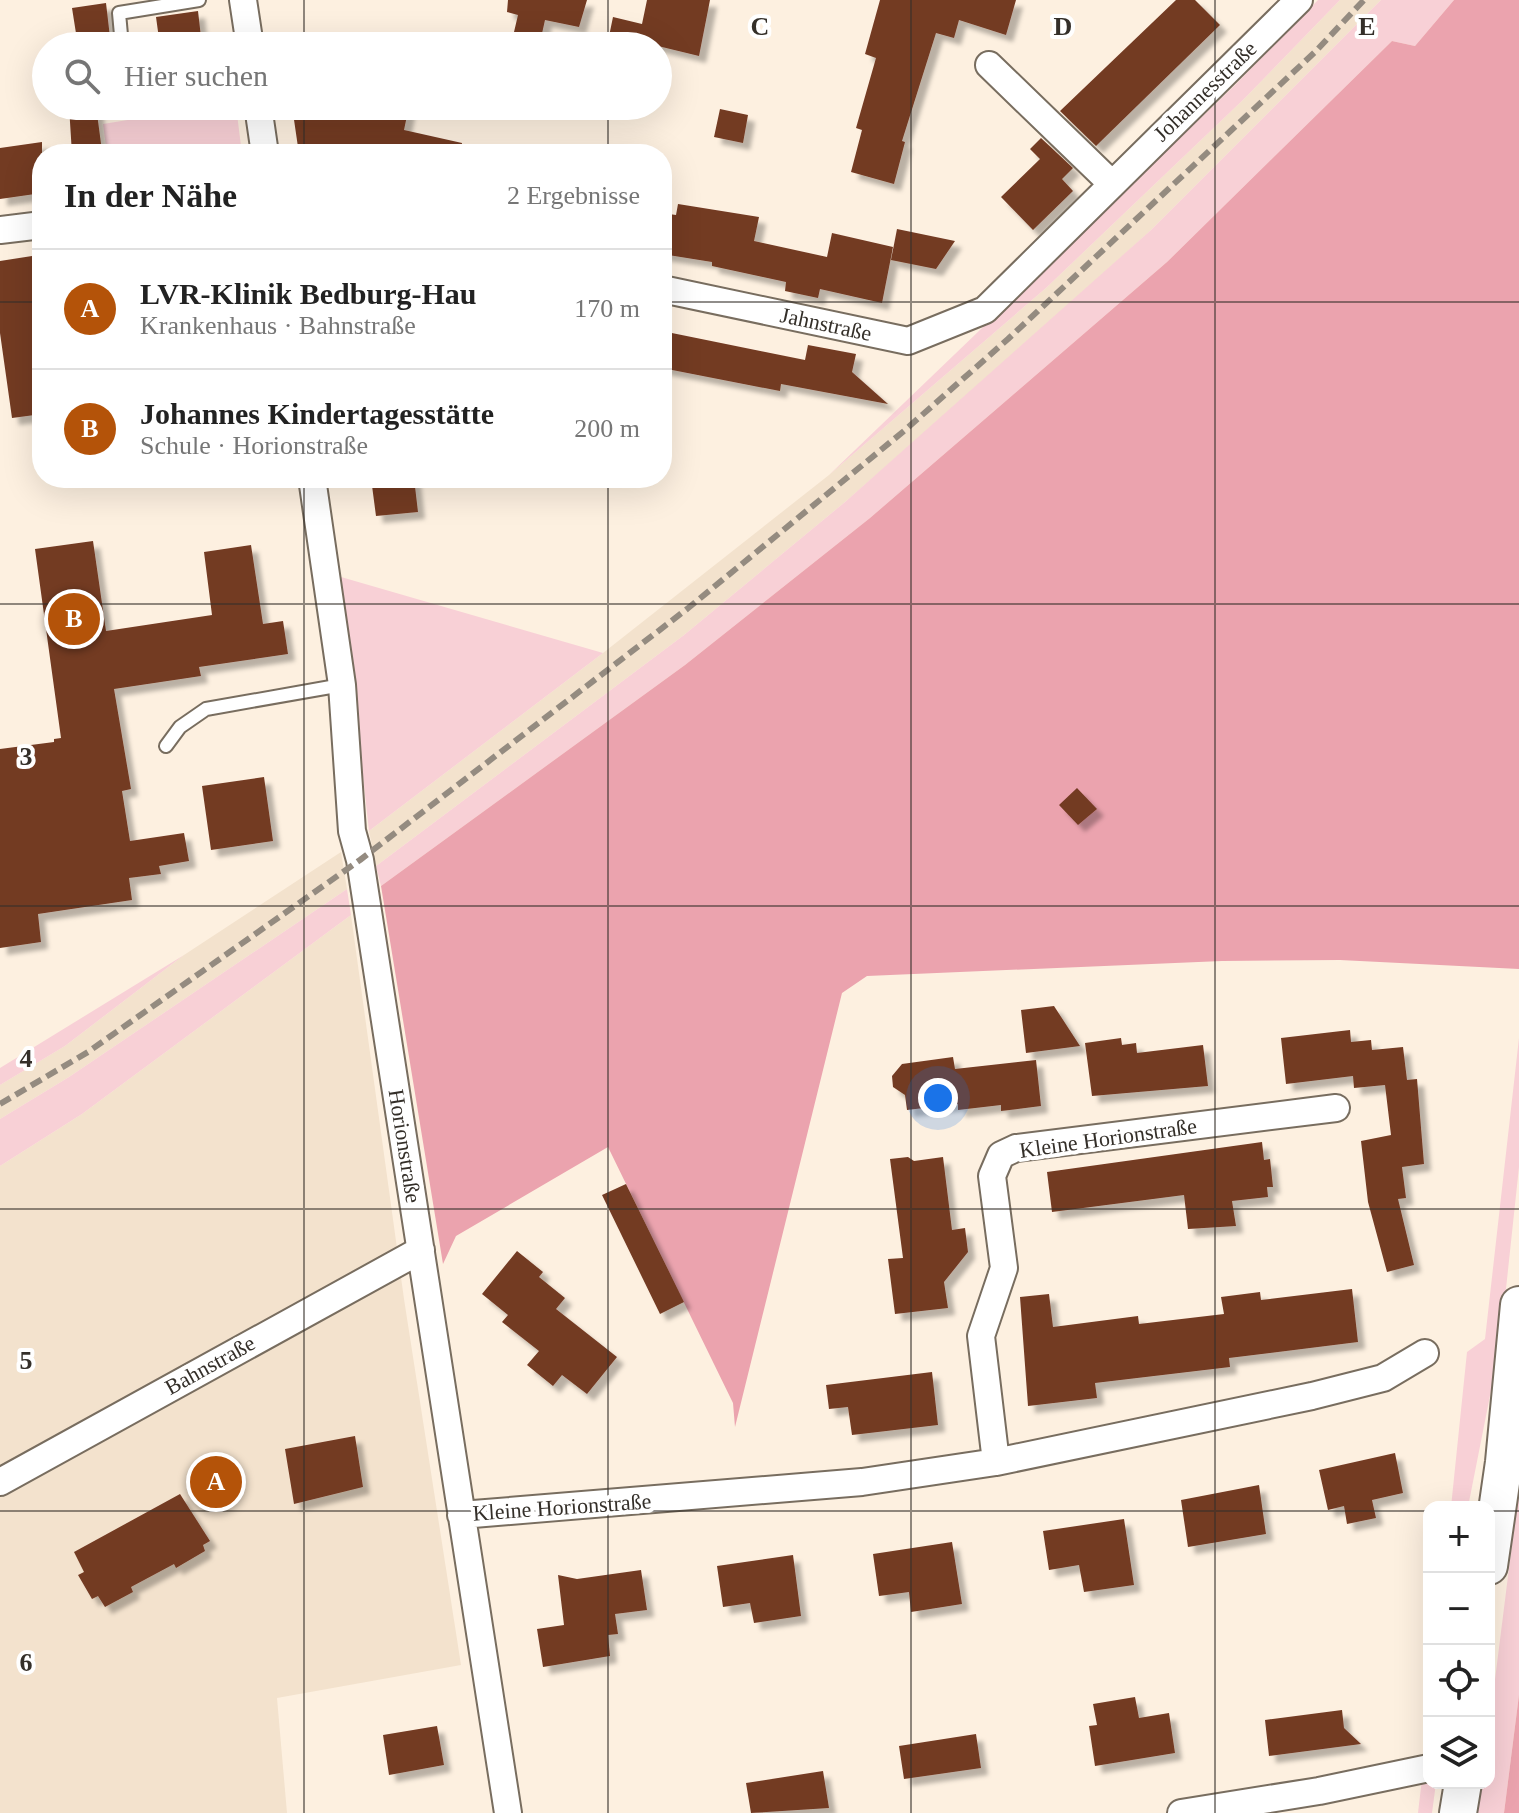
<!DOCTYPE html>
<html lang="de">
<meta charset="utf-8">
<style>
:root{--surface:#fff;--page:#f2f2f2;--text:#222;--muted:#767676;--line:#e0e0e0;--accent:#b45309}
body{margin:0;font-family:Georgia,serif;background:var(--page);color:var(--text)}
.controls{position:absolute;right:24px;bottom:24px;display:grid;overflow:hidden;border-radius:16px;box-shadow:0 8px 32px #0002}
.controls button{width:72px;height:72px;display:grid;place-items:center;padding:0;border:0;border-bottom:2px solid var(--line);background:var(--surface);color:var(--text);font:40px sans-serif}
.you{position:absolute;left:938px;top:1098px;width:28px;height:28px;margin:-20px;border:6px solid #fff;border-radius:50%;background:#1a73e8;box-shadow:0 0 0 12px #1a73e833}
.badge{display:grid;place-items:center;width:52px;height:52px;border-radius:50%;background:var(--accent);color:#fff;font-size:26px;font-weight:700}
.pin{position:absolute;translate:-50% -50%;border:4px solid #fff;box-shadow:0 2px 8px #0006}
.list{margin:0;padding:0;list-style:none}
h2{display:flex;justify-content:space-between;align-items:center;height:104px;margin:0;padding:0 32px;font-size:34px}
h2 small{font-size:26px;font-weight:400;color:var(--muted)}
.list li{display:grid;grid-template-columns:52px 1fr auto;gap:24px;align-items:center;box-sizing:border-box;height:120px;padding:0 32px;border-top:2px solid var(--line)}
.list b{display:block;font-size:30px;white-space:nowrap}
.list p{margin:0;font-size:26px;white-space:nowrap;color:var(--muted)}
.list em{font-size:26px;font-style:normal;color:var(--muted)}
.icon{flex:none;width:44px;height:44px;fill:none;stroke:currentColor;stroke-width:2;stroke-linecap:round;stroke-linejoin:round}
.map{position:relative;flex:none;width:1519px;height:1813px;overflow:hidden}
.search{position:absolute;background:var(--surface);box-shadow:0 8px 32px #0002;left:32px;top:32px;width:640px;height:88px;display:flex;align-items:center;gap:20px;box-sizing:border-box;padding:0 28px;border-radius:44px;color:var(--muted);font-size:30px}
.panel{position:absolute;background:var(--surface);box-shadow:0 8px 32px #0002;left:32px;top:144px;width:640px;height:344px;border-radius:32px}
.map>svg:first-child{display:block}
</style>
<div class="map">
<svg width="1519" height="1813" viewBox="0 0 1519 1813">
<defs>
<filter id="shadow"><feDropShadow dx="7" dy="7" stdDeviation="2" flood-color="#0004"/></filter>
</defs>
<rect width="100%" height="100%" fill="#fdf0e0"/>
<path fill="#f3e2cd" d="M 1340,0 L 1381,0 L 1151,230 L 1018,351 L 845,502 L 684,635 L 376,866 L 369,831 L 603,653 L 829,475 L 1046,288 L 1244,99 Z
M 341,852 L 347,889 L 69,1077 L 0,1119 L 0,1085 L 65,1046 L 184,955 Z
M 351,915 L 404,1299 L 461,1665 L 277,1698 L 287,1813 L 0,1813 L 0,1166 L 82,1114 Z"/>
<path fill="#f8d0d6" d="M 1318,0 L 1340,0 L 1244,99 L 1046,288 L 829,475 L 1235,85 Z
M 1381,0 L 1454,0 L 1415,46 L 1392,41 L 1167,262 L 870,518 L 685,665 L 381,886 L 376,866 L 684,635 L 845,502 L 1151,230 Z
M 214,106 L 236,106 L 242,154 L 107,154 L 103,124 Z
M 341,577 L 603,653 L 369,831 Z
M 347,889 L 351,915 L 82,1114 L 0,1166 L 0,1119 L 69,1077 Z
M 184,955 L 65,1046 L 0,1085 L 0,1068 Z
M 1519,1038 L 1519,1167 L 1500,1345 L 1468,1507 L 1451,1507 L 1467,1352 L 1485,1339 Z
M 1519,1489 L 1519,1695 L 1504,1813 L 1477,1813 L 1481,1783 L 1489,1783 L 1489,1727 Z
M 1429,1718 L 1429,1783 L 1436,1783 L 1432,1813 L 1418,1813 Z"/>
<path fill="#eba3ae" d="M 1454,0 L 1519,0 L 1519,969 L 1340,960 L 1222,961 L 867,976 L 842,993 L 735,1427 L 733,1403 L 608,1147 L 456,1236 L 443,1264 L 381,886 L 685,665 L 870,518 L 1167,262 L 1392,41 L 1415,46 Z
M 1519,1695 L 1519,1813 L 1504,1813 Z"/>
<path fill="#733a24" filter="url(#shadow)" d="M 508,0 L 587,0 L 579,27 L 545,20 L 541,38 L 514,32 L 518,15 L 507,12 Z
M 647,0 L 710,0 L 699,56 L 658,46 L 607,46 L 613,17 L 642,24 Z
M 880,0 L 1016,0 L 1006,35 L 959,20 L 954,38 L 936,33 L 902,141 L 905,142 L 894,184 L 851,172 L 862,130 L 856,128 L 876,58 L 865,54 Z
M 1176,0 L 1195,0 L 1220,25 L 1096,146 L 1060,111 Z
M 106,3 L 111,46 L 78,46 L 72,8 Z
M 198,11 L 202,46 L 160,46 L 156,17 Z
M 69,106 L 96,106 L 102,151 L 72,154 Z
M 292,106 L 409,106 L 404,130 L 462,143 L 461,154 L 299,154 Z
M 720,109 L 748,115 L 743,143 L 714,137 Z
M 1041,138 L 1073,168 L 1062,179 L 1073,191 L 1033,230 L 1001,197 L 1040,159 L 1030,149 Z
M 42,142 L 42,193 L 0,199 L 0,148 Z
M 678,204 L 759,217 L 754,241 L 827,257 L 832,233 L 893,247 L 882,303 L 820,289 L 818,298 L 785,291 L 786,282 L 712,266 L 712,262 L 662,254 L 662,213 L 676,215 Z
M 897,229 L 955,241 L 936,269 L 891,260 Z
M 32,256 L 42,323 L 42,414 L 12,418 L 0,333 L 0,261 Z
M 662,331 L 805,360 L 808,345 L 856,354 L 852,372 L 888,404 L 781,384 L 780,391 L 662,368 Z
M 371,478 L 414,478 L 418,512 L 376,516 Z
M 93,541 L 106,631 L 212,615 L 204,552 L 251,545 L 263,624 L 283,621 L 288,654 L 199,667 L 201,676 L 114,689 L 131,789 L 122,791 L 130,841 L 184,833 L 189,861 L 159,866 L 161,874 L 129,878 L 132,900 L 38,914 L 41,942 L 0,948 L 0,749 L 54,742 L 54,739 L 61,738 L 35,549 Z
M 264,777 L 273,841 L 211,850 L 202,786 Z
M 1077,788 L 1097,809 L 1078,825 L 1059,805 Z
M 1054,1006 L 1080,1046 L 1026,1053 L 1021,1010 Z
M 1350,1030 L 1351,1042 L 1371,1040 L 1372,1050 L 1403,1047 L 1407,1080 L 1417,1079 L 1424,1164 L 1402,1167 L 1406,1198 L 1398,1199 L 1414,1265 L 1387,1272 L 1368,1202 L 1361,1141 L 1391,1135 L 1385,1085 L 1354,1088 L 1353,1076 L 1286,1084 L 1281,1038 Z
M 1121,1038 L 1122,1045 L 1136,1043 L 1137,1053 L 1203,1045 L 1208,1086 L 1092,1096 L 1085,1043 Z
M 953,1057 L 955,1069 L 1036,1060 L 1041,1106 L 1001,1111 L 1001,1105 L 958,1110 L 958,1104 L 907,1110 L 905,1095 L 893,1087 L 892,1076 L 902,1064 Z
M 1262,1142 L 1264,1160 L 1270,1159 L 1273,1187 L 1267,1187 L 1268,1197 L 1232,1201 L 1236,1226 L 1188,1229 L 1184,1195 L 1052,1212 L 1047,1172 Z
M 908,1157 L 914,1161 L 943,1157 L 952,1230 L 965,1228 L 968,1252 L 944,1282 L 948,1308 L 895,1314 L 888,1259 L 903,1258 L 890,1159 Z
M 626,1184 L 684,1302 L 660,1314 L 602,1195 Z
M 517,1251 L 543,1272 L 539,1277 L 565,1298 L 556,1309 L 617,1357 L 587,1394 L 562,1375 L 553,1386 L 527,1365 L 539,1351 L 502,1322 L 508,1315 L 482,1294 Z
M 1352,1289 L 1358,1342 L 1229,1358 L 1230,1367 L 1095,1383 L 1097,1398 L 1028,1406 L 1020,1297 L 1049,1294 L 1053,1327 L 1138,1316 L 1139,1324 L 1224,1314 L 1221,1297 L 1260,1292 L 1261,1300 Z
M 932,1372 L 938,1425 L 852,1435 L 848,1407 L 829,1409 L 826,1385 Z
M 355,1436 L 363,1487 L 294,1504 L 285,1449 Z
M 1395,1453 L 1403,1493 L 1372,1500 L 1376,1518 L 1347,1524 L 1344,1506 L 1328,1510 L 1319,1470 Z
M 1259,1485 L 1266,1534 L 1188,1547 L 1181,1500 Z
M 180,1494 L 210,1541 L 203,1545 L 205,1551 L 176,1568 L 174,1564 L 131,1587 L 133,1592 L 105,1607 L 98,1596 L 92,1599 L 78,1575 L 84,1572 L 74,1552 Z
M 1124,1519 L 1134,1585 L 1084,1592 L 1079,1565 L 1049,1570 L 1043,1531 Z
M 952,1542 L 962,1604 L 911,1612 L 909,1592 L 879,1596 L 873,1554 Z
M 793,1555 L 801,1616 L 754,1623 L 750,1603 L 723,1607 L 717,1566 Z
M 641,1570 L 647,1610 L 615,1614 L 618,1634 L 608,1635 L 610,1656 L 543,1667 L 537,1629 L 564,1625 L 558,1575 L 577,1579 Z
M 1135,1697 L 1139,1718 L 1169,1713 L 1175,1753 L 1095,1766 L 1089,1726 L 1097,1725 L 1093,1704 Z
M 1342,1710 L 1344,1728 L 1361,1744 L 1269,1756 L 1265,1720 Z
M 437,1726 L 444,1765 L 389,1775 L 383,1735 Z
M 976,1734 L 981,1768 L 904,1779 L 899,1746 Z
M 823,1771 L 829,1808 L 751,1813 L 746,1783 Z"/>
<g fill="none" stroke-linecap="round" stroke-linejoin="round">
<defs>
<path id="service" d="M 122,46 L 119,13 L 199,0
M 128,106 L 141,106
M 166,746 L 180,727 L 206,709 L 342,685"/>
<path id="minor" d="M 243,0 L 250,46
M 989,65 L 1111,183
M 258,106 L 265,154
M 0,230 L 42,225
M 662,289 L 908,341 L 985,310 L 1299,0
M 312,478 L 342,685 L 352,831 L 360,860 L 508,1813
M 996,1462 L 981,1336 L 1004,1268 L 992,1176 L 1001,1155 L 1016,1148 L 1336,1108
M 0,1482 L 421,1250
M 461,1515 L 862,1482 L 996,1462 L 1312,1396 L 1383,1378 L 1425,1353
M 1181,1813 L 1319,1791 L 1429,1768"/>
<path id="secondary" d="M 1489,1566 L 1504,1462 L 1519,1305
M 1458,1813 L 1463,1783"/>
</defs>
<use href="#service" stroke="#786d5f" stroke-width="16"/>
<use href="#minor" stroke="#786d5f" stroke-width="30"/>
<use href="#secondary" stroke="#786d5f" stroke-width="40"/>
<use href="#service" stroke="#fff" stroke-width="12"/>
<use href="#minor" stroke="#fff" stroke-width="26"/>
<use href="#secondary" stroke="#fff" stroke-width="36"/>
<path stroke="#948b80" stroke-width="6" stroke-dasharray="12 6" stroke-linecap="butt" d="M 0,1104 L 88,1052 L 360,860 L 687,609 L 904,431 L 1008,339 L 1315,52 L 1364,0"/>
</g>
<path fill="none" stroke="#342f29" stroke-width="2" stroke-opacity="0.55" d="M 304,0 L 304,46M 608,0 L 608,46M 911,0 L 911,1813M 1215,0 L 1215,1813M 304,106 L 304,154M 608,106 L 608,154M 0,302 L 42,302M 662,302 L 1519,302M 304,478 L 304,1813M 608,478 L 608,1813M 0,604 L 1519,604M 0,906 L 1519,906M 0,1209 L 1519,1209M 0,1511 L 1429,1511M 1489,1511 L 1519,1511"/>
<g text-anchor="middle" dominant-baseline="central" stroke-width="8" stroke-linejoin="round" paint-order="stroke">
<g font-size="22" fill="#342f29" stroke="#fff">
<text transform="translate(1205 91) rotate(-44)">Johannesstraße</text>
<text transform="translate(826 324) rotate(12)">Jahnstraße</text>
<text transform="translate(1108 1138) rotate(-8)">Kleine Horionstraße</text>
<text transform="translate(405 1146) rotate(81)">Horionstraße</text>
<text transform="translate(210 1365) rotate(-29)">Bahnstraße</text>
<text transform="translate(562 1507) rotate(-4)">Kleine Horionstraße</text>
</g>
</g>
<g font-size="26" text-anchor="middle" font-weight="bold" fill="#342f29" stroke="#fff" stroke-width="8" stroke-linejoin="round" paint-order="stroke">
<text x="760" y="35">C</text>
<text x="1063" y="35">D</text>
<text x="1367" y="35">E</text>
<text x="26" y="765">3</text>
<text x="26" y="1067">4</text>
<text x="26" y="1369">5</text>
<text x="26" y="1671">6</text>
</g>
</svg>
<div class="controls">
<button>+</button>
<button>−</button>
<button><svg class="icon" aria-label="locate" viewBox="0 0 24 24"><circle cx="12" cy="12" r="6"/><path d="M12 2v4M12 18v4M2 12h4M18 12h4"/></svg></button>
<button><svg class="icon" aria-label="layers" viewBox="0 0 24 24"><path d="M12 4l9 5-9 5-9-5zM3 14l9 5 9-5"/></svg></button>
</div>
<div class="you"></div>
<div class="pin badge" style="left:216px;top:1482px">A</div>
<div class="pin badge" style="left:74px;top:619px">B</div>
<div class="search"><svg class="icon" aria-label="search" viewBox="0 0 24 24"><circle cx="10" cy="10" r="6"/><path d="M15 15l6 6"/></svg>Hier suchen</div>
<section class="panel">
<h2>In der Nähe<small>2 Ergebnisse</small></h2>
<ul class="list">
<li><span class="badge">A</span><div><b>LVR-Klinik Bedburg-Hau</b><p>Krankenhaus · Bahnstraße</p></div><em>170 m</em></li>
<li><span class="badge">B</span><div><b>Johannes Kindertagesstätte</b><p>Schule · Horionstraße</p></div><em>200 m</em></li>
</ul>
</section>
</div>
